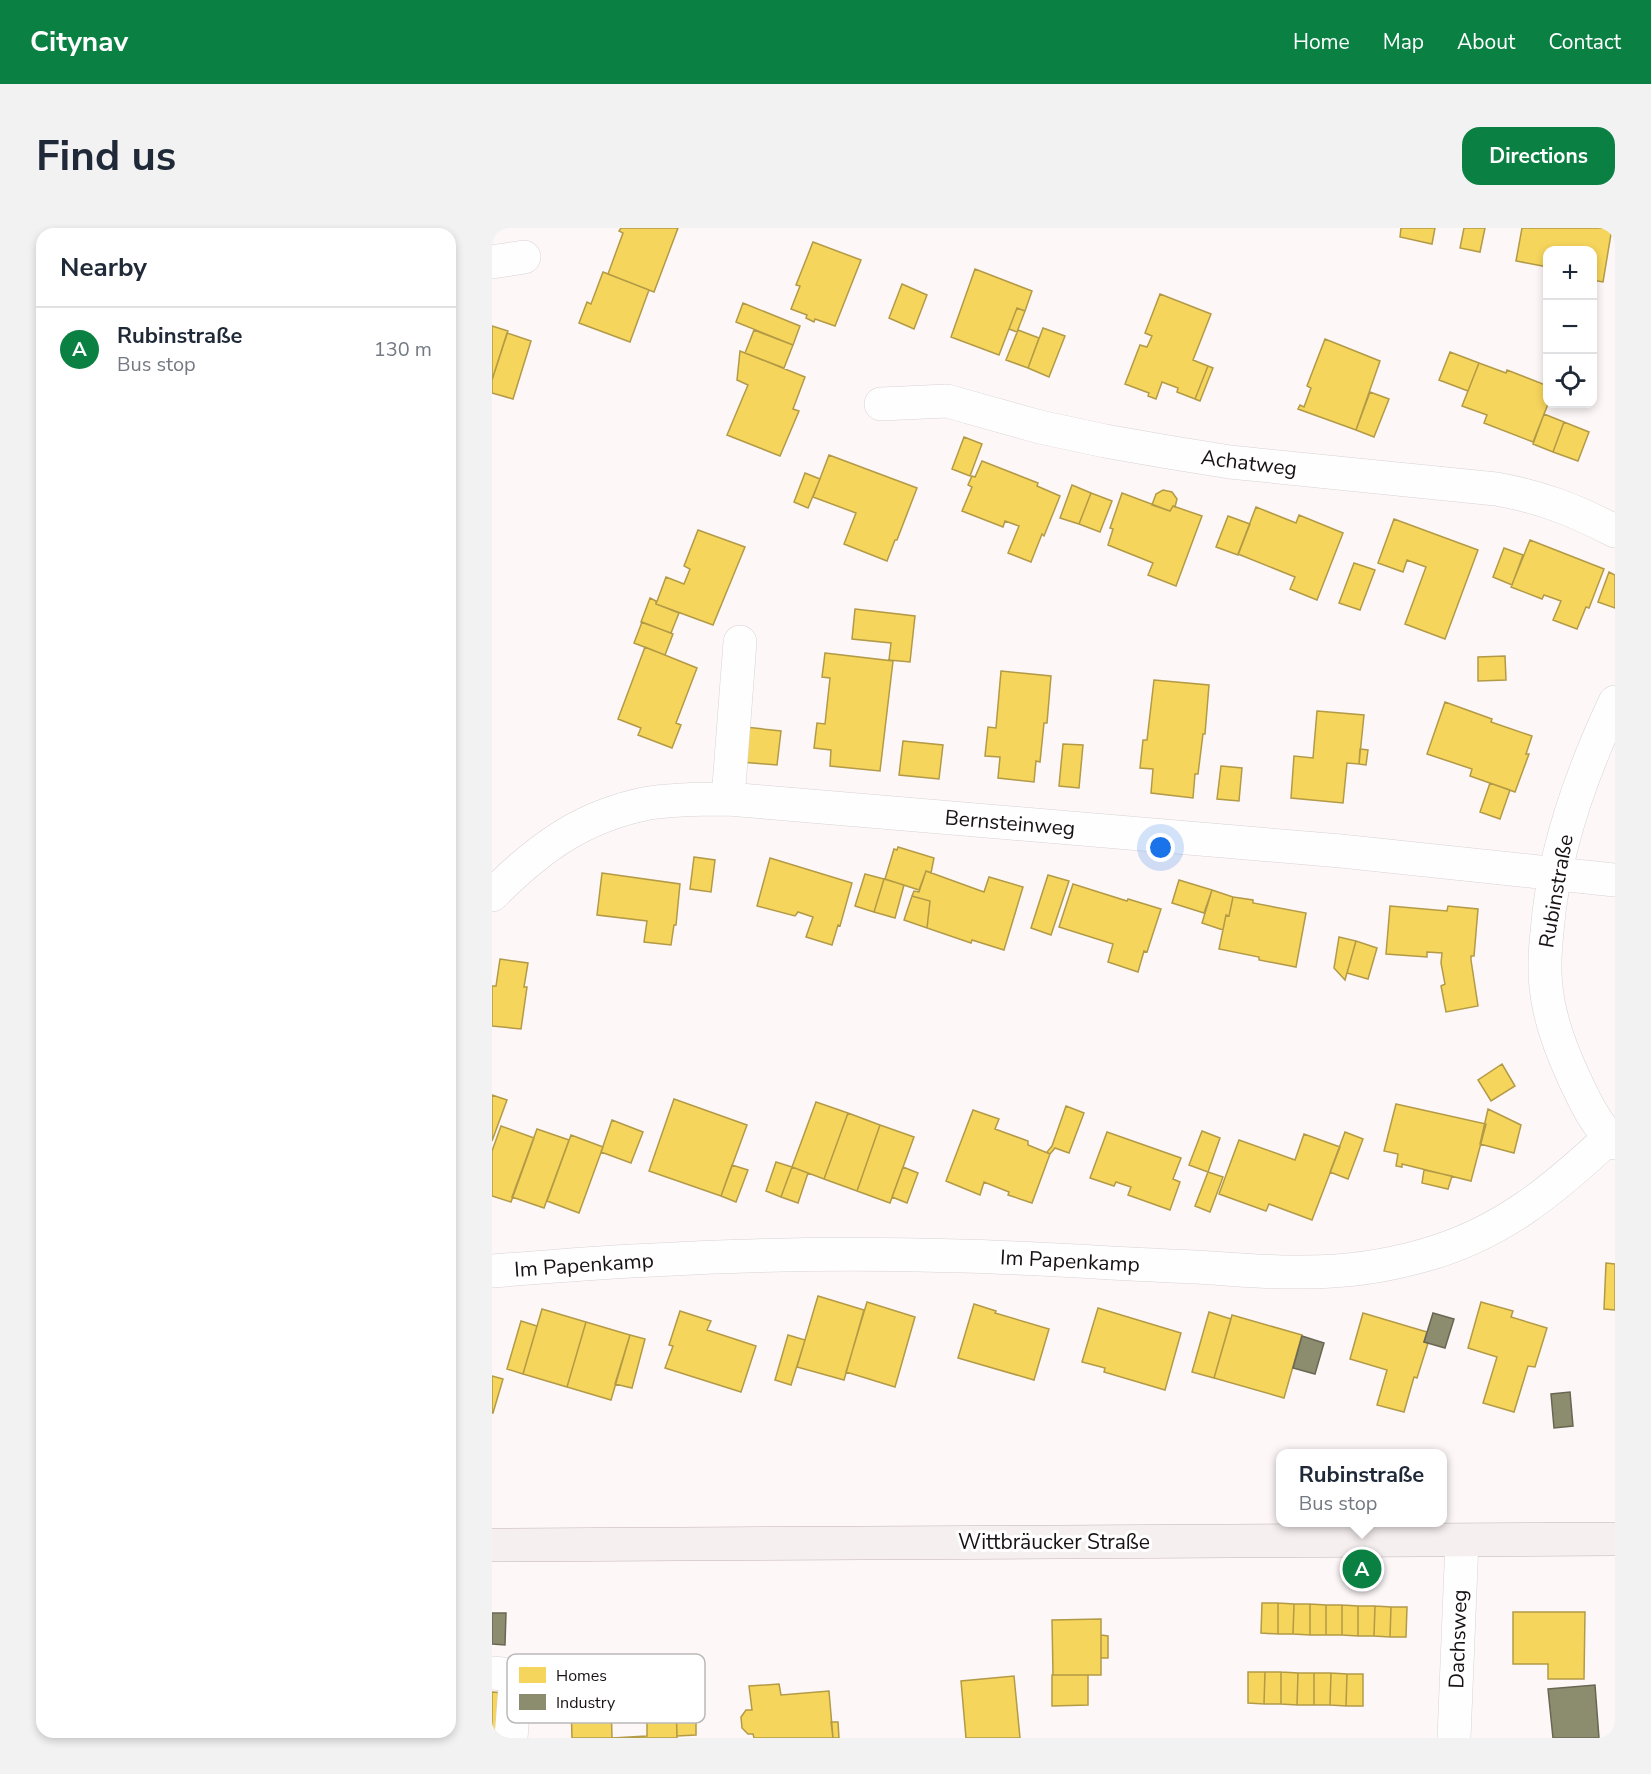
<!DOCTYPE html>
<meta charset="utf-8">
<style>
:root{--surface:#fff;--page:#f2f2f3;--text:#1f2937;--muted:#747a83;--line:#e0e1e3;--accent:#0b8043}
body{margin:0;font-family:"Nunito Sans",sans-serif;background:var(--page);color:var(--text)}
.controls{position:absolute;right:18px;top:18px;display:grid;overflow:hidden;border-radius:12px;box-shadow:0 3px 9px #0003}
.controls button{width:54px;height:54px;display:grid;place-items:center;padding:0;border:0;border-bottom:2px solid var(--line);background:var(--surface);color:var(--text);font:30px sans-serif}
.you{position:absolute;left:669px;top:620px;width:21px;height:21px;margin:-15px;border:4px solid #fff;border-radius:50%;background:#1a73e8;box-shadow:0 0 0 9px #1a73e833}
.badge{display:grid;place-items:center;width:39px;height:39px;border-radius:50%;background:var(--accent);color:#fff;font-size:20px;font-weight:700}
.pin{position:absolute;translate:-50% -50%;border:3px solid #fff;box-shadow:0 2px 6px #0006}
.popup{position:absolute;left:784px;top:1221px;width:171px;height:78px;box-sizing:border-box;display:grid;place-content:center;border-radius:12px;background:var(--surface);filter:drop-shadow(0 2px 4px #0005);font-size:20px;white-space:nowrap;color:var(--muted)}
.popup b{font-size:22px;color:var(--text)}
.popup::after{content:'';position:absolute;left:50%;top:100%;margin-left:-12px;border:12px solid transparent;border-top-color:var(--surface)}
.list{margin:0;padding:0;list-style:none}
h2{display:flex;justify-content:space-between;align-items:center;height:78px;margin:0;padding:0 24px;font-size:26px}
h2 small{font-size:20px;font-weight:400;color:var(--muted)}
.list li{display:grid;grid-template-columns:39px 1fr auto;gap:18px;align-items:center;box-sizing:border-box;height:84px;padding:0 24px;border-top:2px solid var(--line)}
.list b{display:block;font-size:22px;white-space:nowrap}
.list p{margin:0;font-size:20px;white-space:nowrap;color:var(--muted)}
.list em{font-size:20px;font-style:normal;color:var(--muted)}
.icon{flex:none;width:33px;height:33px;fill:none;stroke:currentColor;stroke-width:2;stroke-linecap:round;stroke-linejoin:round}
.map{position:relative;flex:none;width:1123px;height:1510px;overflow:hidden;border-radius:18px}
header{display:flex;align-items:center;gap:36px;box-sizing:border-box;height:84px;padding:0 30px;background:var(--accent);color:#fff}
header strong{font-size:28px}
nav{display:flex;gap:33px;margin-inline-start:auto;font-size:21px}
.intro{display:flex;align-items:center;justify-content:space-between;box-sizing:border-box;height:144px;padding:0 36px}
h1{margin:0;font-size:42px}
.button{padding:15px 27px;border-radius:18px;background:var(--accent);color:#fff;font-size:21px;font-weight:700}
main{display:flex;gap:36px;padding:0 36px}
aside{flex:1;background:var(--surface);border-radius:18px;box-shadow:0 3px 9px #0003}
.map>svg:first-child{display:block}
</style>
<header>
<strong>Citynav</strong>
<nav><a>Home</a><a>Map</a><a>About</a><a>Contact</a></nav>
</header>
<div class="intro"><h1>Find us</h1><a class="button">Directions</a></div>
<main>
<aside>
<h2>Nearby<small></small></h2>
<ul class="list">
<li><span class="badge">A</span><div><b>Rubinstraße</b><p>Bus stop</p></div><em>130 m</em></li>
</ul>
</aside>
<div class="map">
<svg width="1123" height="1510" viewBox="0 0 1123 1510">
<rect width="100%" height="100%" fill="#fdf7f8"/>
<path fill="#f6d55c" stroke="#b39a46" stroke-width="1.5" d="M 129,0 L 186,0 L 162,64 L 116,46 L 131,5 L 127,3 Z
M 909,0 L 943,0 L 940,16 L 908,9 Z
M 972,0 L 993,0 L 988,24 L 968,20 Z
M 1030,0 L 1120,0 L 1111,54 L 1100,52 L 1100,22 L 1056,22 L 1056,39 L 1024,33 Z
M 321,14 L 369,32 L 343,98 L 323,91 L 322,94 L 314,90 L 315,87 L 299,81 L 308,58 L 304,57 Z
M 483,41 L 540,63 L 533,83 L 525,80 L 507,127 L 459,109 Z
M 111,44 L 157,62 L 138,114 L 87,95 L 95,74 L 99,76 Z
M 410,56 L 435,67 L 422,101 L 397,90 Z
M 668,66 L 719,86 L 701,132 L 716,138 L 703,171 L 685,164 L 686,160 L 670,154 L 664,171 L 656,168 L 657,165 L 633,156 L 648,117 L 655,119 L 660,108 L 653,105 Z
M 251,75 L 308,98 L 301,117 L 244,94 Z
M 525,80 L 533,83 L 525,104 L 517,101 Z
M 0,98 L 16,103 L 0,152 Z
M 551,100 L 573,108 L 557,149 L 536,140 Z
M 262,102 L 301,117 L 292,140 L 253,125 Z
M 526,102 L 547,110 L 536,140 L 514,132 Z
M 15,105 L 39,113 L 21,171 L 0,165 L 0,152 Z
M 833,111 L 888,133 L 864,202 L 806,181 L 808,177 L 812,179 L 819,160 L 815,158 Z
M 248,123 L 313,149 L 301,181 L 307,183 L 288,228 L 235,207 L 256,157 L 245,152 Z
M 958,124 L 987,135 L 976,163 L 947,152 Z
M 987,135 L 1014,145 L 1015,142 L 1056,158 L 1056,176 L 1041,214 L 992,195 L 995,187 L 970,178 Z
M 716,138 L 721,140 L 708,173 L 703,171 Z
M 878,164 L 897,171 L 882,209 L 864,202 Z
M 1052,186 L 1072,194 L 1061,224 L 1041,216 Z
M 1072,194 L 1097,204 L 1086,233 L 1061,224 Z
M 472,209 L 490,216 L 478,248 L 460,241 Z
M 337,227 L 425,260 L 405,312 L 403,312 L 395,333 L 352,316 L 364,285 L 321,269 Z
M 490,233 L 546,255 L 545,258 L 568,268 L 552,308 L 550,306 L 539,334 L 516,325 L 527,298 L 513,293 L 511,299 L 470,283 L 480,259 L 476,257 L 480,248 L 483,249 Z
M 313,245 L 328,251 L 316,280 L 302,274 Z
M 580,257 L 599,265 L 587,296 L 568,290 Z
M 671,262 L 680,264 L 685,271 L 683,279 L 681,278 L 678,283 L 660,277 L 664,266 Z
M 599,265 L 620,273 L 608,304 L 587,296 Z
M 630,265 L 678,283 L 681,278 L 710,288 L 684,358 L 656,347 L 661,335 L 616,317 L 621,301 L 618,300 Z
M 764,279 L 804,295 L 807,287 L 851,305 L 825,372 L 798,361 L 803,349 L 746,326 Z
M 736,288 L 758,296 L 746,327 L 724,319 Z
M 902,291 L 986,322 L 953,411 L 913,396 L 934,339 L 915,332 L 911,344 L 886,335 Z
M 206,302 L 253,319 L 221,397 L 164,376 L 174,349 L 192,356 L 198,341 L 192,338 Z
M 1038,312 L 1112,341 L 1097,380 L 1094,379 L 1085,401 L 1061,392 L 1069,373 L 1052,367 L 1050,371 L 1019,359 Z
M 1012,320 L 1031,327 L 1020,357 L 1001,349 Z
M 862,335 L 883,342 L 868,382 L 847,375 Z
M 1117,344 L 1123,347 L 1123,380 L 1106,374 Z
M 158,370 L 164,373 L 164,376 L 187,385 L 179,405 L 149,394 Z
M 363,381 L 423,388 L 418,434 L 397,432 L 399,415 L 360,411 Z
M 150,394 L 181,406 L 173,427 L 142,415 Z
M 153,419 L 205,440 L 184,495 L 189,497 L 180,520 L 146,507 L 149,500 L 126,491 Z
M 333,425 L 401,433 L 388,543 L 338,538 L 339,522 L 322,520 L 325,495 L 333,496 L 338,450 L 330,449 Z
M 1013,428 L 1014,452 L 986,453 L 986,429 Z
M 509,443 L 559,448 L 555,495 L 552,495 L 548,534 L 544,533 L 542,554 L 506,550 L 508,529 L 493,528 L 496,499 L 504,500 Z
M 662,452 L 717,457 L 713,506 L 711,506 L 706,546 L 703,546 L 701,570 L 659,565 L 661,541 L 648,540 L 651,512 L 655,512 Z
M 953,474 L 1000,491 L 999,494 L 1040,508 L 1034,526 L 1037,526 L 1023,564 L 978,548 L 980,541 L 935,526 Z
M 825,483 L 872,487 L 867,536 L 855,535 L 851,575 L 799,570 L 802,528 L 821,530 Z
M 253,499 L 289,503 L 285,537 L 249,534 Z
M 411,513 L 451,517 L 447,551 L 407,547 Z
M 571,516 L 591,517 L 587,560 L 567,558 Z
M 868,521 L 876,522 L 874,537 L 867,536 Z
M 729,538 L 750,540 L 747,573 L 725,571 Z
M 998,555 L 1018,562 L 1008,591 L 988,584 Z
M 406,619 L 442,630 L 439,645 L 434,643 L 427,662 L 393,651 L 402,621 L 405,622 Z
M 202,629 L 223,632 L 219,664 L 198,661 Z
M 278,630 L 360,655 L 348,698 L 346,697 L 340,717 L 314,709 L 321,689 L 306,684 L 303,688 L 265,678 Z
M 434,643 L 492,664 L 497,649 L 531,659 L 512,722 L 480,712 L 479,715 L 435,700 L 438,673 L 420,668 L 422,663 L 427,664 Z
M 110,645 L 188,656 L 184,697 L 182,697 L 179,717 L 152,714 L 155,693 L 105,687 Z
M 373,646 L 392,651 L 382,684 L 363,678 Z
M 556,647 L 577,653 L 559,707 L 539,700 Z
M 392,651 L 412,657 L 403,690 L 382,684 Z
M 687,652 L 720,662 L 712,685 L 680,675 Z
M 581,656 L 635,673 L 636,671 L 669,681 L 655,724 L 652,723 L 646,744 L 616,734 L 621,716 L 567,699 Z
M 720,662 L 741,669 L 737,688 L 734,687 L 731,702 L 710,695 Z
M 420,668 L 438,673 L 435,700 L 412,692 Z
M 741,669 L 761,672 L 761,675 L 814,685 L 804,739 L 767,732 L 767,729 L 727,721 L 734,687 L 737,688 Z
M 898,678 L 955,683 L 956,678 L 986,681 L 982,728 L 979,728 L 979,732 L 986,778 L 954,784 L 949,758 L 953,756 L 949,735 L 950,725 L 935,724 L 935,729 L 894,726 Z
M 847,709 L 864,713 L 853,752 L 842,740 Z
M 864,713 L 885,720 L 876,751 L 855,745 Z
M 8,731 L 36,735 L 32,759 L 35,759 L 29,801 L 0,798 L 0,758 L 4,758 Z
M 1010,836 L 1023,858 L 999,873 L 986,852 Z
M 0,867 L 15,872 L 0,913 Z
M 182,871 L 255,897 L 229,968 L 157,943 Z
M 324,874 L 356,885 L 332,951 L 300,939 Z
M 904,876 L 994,896 L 979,953 L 910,936 L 910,939 L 904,938 L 906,926 L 892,923 Z
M 574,878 L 592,885 L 577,925 L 563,920 L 558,926 L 555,924 L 560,918 Z
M 996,881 L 1029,897 L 1022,925 L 988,916 Z
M 481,882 L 507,891 L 503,901 L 536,913 L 536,917 L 558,926 L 540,975 L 516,967 L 517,964 L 492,954 L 488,967 L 454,953 Z
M 356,885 L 388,897 L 365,963 L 332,951 Z
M 120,892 L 151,904 L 139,935 L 109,924 Z
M 388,897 L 422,909 L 398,975 L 365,963 Z
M 9,898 L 42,910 L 19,974 L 0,968 L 0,923 Z
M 45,901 L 77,912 L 52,980 L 20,969 Z
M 710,903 L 728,910 L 716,944 L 697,937 Z
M 615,904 L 689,930 L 681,951 L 688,954 L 678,982 L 636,967 L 639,959 L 624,954 L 622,958 L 598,950 Z
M 853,904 L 871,911 L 856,951 L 838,944 Z
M 812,906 L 848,919 L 820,992 L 777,976 L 774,983 L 727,966 L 747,912 L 803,932 Z
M 79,907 L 111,919 L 87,985 L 55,973 Z
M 284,934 L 300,939 L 289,969 L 274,963 Z
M 240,937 L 256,942 L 244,974 L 229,968 Z
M 300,939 L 316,945 L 306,975 L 289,969 Z
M 411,939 L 426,945 L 415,975 L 400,969 Z
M 932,942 L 960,948 L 956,961 L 930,955 Z
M 716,944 L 731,949 L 718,984 L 703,978 Z
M 1114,1035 L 1123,1036 L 1123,1082 L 1112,1081 Z
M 326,1068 L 372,1082 L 352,1152 L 305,1139 Z
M 375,1074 L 423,1089 L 403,1159 L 354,1144 Z
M 989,1074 L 1021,1083 L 1019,1089 L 1055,1100 L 1043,1139 L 1036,1138 L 1022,1184 L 991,1175 L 1005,1129 L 976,1120 Z
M 482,1076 L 504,1083 L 503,1085 L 557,1101 L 542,1152 L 466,1130 Z
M 606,1080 L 689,1105 L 673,1162 L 612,1144 L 613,1140 L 590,1134 Z
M 50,1081 L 94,1094 L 75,1159 L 31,1146 Z
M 188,1083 L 219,1093 L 215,1102 L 264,1118 L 249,1164 L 173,1140 L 181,1118 L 177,1117 Z
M 717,1084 L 739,1091 L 722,1150 L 700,1144 Z
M 871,1085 L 935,1104 L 932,1114 L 936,1115 L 925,1150 L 922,1149 L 912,1184 L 885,1177 L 895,1142 L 858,1131 Z
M 740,1087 L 810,1107 L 792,1170 L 722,1150 Z
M 29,1093 L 45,1098 L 31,1146 L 15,1141 Z
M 94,1094 L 138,1107 L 119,1172 L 75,1159 Z
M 138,1107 L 153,1111 L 140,1160 L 123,1156 Z
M 296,1107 L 313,1112 L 299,1157 L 283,1152 Z
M 0,1148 L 11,1151 L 1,1185 L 0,1185 Z
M 770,1375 L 786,1375 L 786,1406 L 769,1405 Z
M 786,1375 L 802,1376 L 801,1406 L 786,1406 Z
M 802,1376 L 818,1376 L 818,1407 L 801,1406 Z
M 818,1376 L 834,1377 L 834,1407 L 818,1407 Z
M 834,1377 L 850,1377 L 850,1407 L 834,1407 Z
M 850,1377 L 866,1378 L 866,1408 L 850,1407 Z
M 866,1378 L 883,1378 L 882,1408 L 866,1408 Z
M 883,1378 L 899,1379 L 898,1409 L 882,1408 Z
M 899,1379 L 915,1379 L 914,1409 L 898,1409 Z
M 1021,1384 L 1093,1384 L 1092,1451 L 1056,1451 L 1056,1436 L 1021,1436 Z
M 609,1391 L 609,1447 L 561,1447 L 560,1392 Z
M 609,1407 L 616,1408 L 616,1430 L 609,1430 Z
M 756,1444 L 773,1444 L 772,1476 L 756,1475 Z
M 773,1444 L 789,1444 L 789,1476 L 772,1476 Z
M 789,1444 L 806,1445 L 805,1477 L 789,1476 Z
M 806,1445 L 822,1445 L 822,1477 L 805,1477 Z
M 822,1445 L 839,1445 L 838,1477 L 822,1477 Z
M 839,1445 L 855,1446 L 854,1478 L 838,1477 Z
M 855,1446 L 871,1446 L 871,1478 L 854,1478 Z
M 560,1447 L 596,1447 L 596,1477 L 560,1478 Z
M 522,1448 L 528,1510 L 474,1510 L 469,1453 Z
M 287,1456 L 289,1467 L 337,1463 L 341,1510 L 262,1510 L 261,1506 L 256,1506 L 250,1500 L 249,1489 L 254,1482 L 260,1482 L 257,1458 Z
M 0,1464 L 13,1465 L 11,1510 L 0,1510 Z
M 184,1473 L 185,1510 L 120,1510 L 155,1508 L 155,1474 Z
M 184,1473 L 204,1473 L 204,1507 L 185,1508 Z
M 119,1474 L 120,1510 L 80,1510 L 79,1475 Z
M 339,1494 L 346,1494 L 347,1510 L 341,1510 Z"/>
<path fill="#8c8c6e" stroke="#696753" stroke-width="1.5" d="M 941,1085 L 962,1091 L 953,1120 L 932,1114 Z
M 810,1108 L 832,1115 L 823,1146 L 801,1140 Z
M 1078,1164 L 1081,1198 L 1062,1200 L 1059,1166 Z
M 0,1385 L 14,1385 L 13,1417 L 0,1416 Z
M 1103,1457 L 1107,1510 L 1061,1510 L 1056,1461 Z"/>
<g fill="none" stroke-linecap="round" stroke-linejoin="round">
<defs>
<path id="minor" d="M 0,34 L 32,29
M 389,176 L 455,173 L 548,199 L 613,213 L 676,224 L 738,234 L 1004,261 C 1050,269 1082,282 1123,303
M 1123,474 C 1089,546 1061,624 1055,704 C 1053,722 1052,741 1054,759 C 1057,790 1069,822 1082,850 C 1093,874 1104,897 1123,915
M 236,571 L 248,414
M 0,667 C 47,620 90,588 157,575 C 183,571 210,571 236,571 L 849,623 L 1123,652
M 0,1043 C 54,1039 108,1034 162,1032 C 265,1026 368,1025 470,1028 C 548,1030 625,1036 703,1039 C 739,1041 776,1045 813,1044 C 853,1044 895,1038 933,1027 C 1009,1006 1061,962 1117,910
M 0,1445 L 24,1447 L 19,1510
M 962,1510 L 970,1313"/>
<path id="major" d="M 0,1317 L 1123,1311"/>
</defs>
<use href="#minor" stroke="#d8d2d4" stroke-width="34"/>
<use href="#major" stroke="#c3b5b4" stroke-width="34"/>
<use href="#minor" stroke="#fffefe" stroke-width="33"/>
<use href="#major" stroke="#f6efef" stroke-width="33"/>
</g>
<g text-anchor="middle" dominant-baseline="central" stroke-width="6" stroke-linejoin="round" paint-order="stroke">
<g font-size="21" fill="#181214" stroke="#fff">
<text transform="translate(757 235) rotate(7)">Achatweg</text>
<text transform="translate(518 595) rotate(5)">Bernsteinweg</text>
<text transform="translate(1064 663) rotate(-80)">Rubinstraße</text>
<text transform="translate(578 1033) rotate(3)">Im Papenkamp</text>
<text transform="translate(92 1037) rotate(-4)">Im Papenkamp</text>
<text x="562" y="1314">Wittbräucker Straße</text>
<text transform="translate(966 1411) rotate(-88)">Dachsweg</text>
</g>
</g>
<rect x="15" y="1426" width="198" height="69" rx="9" fill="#fff" stroke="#bab8b8" stroke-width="1.5"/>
<rect x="27" y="1439" width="27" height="16" fill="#f6d55c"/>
<rect x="27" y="1466" width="27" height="16" fill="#8c8c6e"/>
<g font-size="16" fill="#181214">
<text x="64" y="1453">Homes</text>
<text x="64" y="1480">Industry</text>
</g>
</svg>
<div class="controls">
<button>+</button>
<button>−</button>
<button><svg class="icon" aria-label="locate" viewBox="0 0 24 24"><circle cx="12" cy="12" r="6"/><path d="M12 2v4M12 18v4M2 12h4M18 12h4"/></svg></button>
</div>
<div class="you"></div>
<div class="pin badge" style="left:870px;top:1341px">A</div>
<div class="popup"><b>Rubinstraße</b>Bus stop</div>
</div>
</main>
